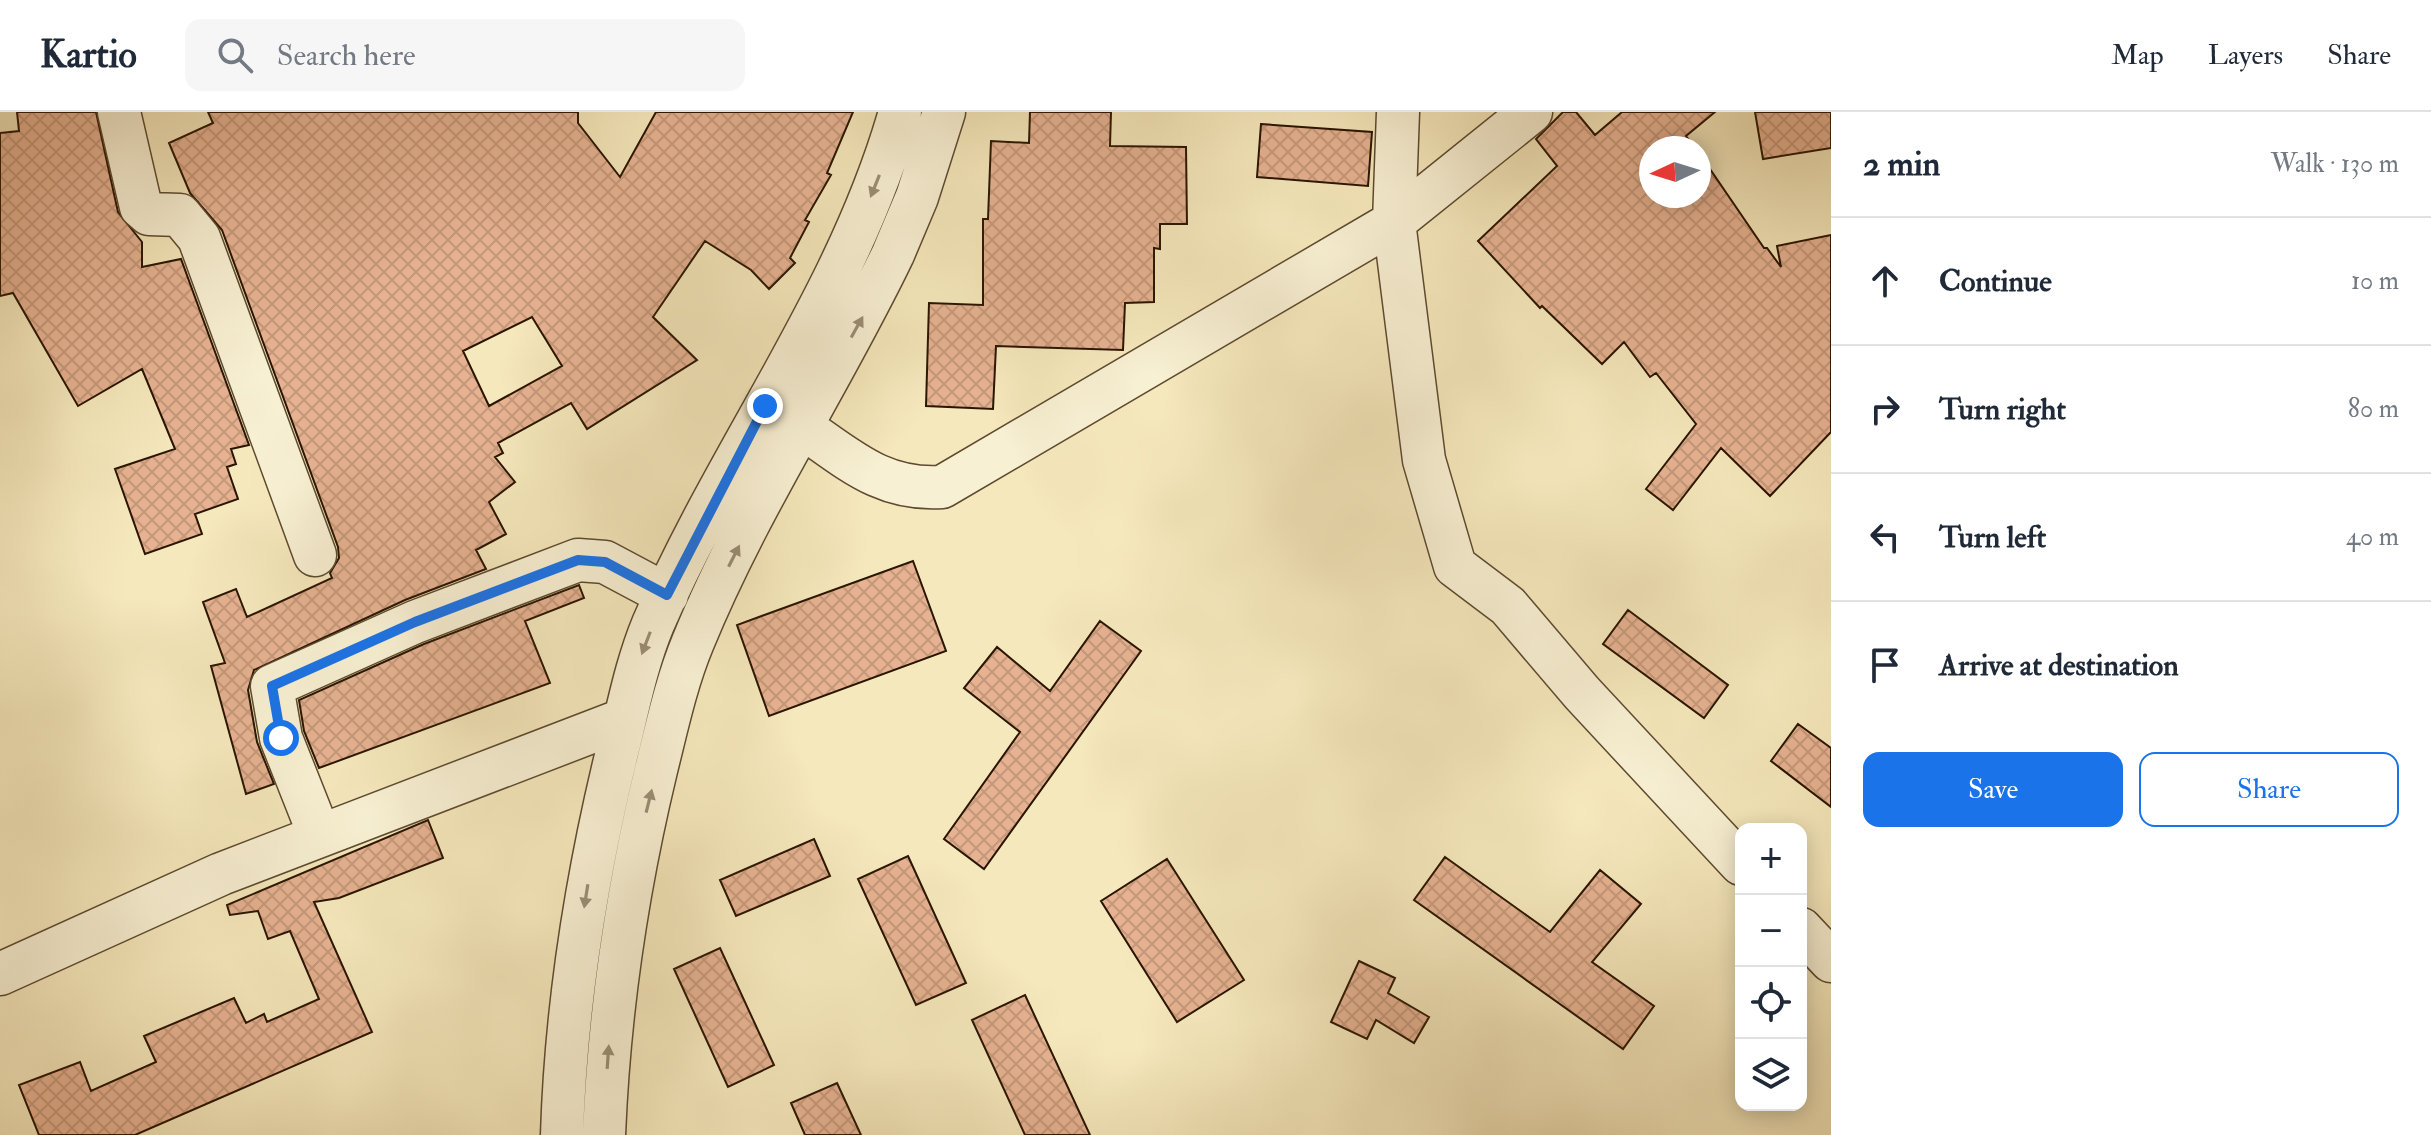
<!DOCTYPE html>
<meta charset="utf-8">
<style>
:root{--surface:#fff;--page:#f6f6f7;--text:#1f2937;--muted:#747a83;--line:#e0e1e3;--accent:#1a73e8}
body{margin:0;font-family:"IM FELL Double Pica",serif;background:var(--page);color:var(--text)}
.controls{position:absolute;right:24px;bottom:24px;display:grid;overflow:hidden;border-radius:16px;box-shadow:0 4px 20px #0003}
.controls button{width:72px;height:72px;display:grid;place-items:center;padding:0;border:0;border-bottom:2px solid var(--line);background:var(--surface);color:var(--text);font:40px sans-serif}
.compass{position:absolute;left:1639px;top:24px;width:72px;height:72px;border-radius:50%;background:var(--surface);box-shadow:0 4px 20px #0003;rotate:266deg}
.stop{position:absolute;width:24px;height:24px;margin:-18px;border:6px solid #1a73e8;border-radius:50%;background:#fff}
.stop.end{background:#1a73e8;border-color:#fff;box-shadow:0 2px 8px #0008}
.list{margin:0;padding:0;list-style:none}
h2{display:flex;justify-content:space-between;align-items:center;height:104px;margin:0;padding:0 32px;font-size:34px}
h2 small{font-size:26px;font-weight:400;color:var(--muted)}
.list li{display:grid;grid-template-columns:52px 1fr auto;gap:24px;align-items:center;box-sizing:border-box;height:128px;padding:0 32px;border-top:2px solid var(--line)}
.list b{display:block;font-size:30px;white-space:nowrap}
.list em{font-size:26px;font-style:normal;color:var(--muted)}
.actions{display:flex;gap:16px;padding:24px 32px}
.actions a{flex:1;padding:18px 0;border:2px solid var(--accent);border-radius:16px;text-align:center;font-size:28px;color:var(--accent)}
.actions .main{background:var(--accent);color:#fff}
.icon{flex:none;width:44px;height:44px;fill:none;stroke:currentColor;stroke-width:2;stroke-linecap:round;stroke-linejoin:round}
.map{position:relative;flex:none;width:1831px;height:1023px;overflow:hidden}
header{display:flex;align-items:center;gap:48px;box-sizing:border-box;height:112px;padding:0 40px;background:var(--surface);border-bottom:2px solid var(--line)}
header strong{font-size:38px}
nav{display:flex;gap:44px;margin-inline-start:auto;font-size:28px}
.search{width:560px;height:72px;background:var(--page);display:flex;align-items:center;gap:20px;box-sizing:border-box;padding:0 28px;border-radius:16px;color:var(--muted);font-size:30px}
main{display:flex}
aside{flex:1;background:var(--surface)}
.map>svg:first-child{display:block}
</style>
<header>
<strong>Kartio</strong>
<div class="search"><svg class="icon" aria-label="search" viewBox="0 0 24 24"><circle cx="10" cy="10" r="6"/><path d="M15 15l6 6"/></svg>Search here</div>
<nav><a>Map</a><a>Layers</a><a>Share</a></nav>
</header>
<main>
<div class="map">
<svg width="1831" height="1023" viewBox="0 0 1831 1023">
<defs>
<pattern id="building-cross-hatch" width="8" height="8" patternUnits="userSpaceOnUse" patternTransform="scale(2)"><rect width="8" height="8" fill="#e6b291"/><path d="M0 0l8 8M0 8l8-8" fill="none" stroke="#c5987b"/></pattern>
</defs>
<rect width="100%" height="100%" fill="#f5e8bc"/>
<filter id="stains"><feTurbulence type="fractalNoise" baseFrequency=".0025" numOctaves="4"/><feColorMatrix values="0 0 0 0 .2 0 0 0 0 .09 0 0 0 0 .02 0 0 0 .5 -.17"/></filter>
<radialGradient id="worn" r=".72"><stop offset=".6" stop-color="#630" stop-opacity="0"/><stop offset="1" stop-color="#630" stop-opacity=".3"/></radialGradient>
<path fill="url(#building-cross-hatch)" stroke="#2a1500" stroke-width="2" fill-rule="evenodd" d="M 17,0 L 96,0 L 118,100 L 142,130 L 142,155 L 181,147 L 249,333 L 231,337 L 236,352 L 227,355 L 238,387 L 195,402 L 202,422 L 145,442 L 115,357 L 175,337 L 142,257 L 78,294 L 13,181 L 0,184 L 0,21 L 19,19 Z
M 208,0 L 578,0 L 578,11 L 620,65 L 656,0 L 853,0 L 827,61 L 831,63 L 805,108 L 809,110 L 790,146 L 795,151 L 769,177 L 751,158 L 705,129 L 653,205 L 697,248 L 587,317 L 571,291 L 498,331 L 503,341 L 495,345 L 515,370 L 489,390 L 506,422 L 476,438 L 486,457 L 405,488 L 254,558 L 248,578 L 257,630 L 274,672 L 246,682 L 211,554 L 225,551 L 203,490 L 236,477 L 247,505 L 332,466 L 330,461 L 339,446 L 338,435 L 222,118 L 190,81 L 169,31 L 213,11 ZM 532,205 L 562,254 L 489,294 L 463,239 Z
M 1030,0 L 1111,0 L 1110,34 L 1186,35 L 1187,112 L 1160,112 L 1160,137 L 1154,136 L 1154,190 L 1125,191 L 1123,238 L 996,234 L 993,297 L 926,294 L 929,191 L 983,193 L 983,107 L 988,107 L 991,29 L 1029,31 Z
M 1563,0 L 1576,0 L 1595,23 L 1622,0 L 1715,0 L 1686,24 L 1695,36 L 1651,36 L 1651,84 L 1699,84 L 1699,41 L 1764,136 L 1767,136 L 1781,155 L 1777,134 L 1831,123 L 1831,320 L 1770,384 L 1721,336 L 1673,398 L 1646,377 L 1696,312 L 1656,261 L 1650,265 L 1624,230 L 1602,252 L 1542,194 L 1540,196 L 1478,129 L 1557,54 L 1536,27 Z
M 1755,0 L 1831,0 L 1831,36 L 1763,47 Z
M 1261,12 L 1372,20 L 1368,74 L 1257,65 Z
M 913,449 L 946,539 L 769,604 L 737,513 Z
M 579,473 L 584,486 L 525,509 L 550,571 L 319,656 L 304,619 L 299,588 L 424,532 Z
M 1628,498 L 1728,573 L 1704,606 L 1603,532 Z
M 1100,509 L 1141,539 L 984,757 L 944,727 L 1020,620 L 964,576 L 997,535 L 1050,579 Z
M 1798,612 L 1831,636 L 1831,695 L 1771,649 Z
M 428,708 L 443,746 L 339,786 L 314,790 L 372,920 L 135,1023 L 39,1023 L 19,973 L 80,950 L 91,979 L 156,950 L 144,924 L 234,886 L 246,911 L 264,902 L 267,910 L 319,887 L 290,819 L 268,827 L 258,799 L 230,803 L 227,793 Z
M 814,727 L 830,764 L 736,804 L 720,768 Z
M 908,744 L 966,871 L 916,893 L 858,767 Z
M 1445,745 L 1550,820 L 1600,758 L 1641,792 L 1592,850 L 1654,894 L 1623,937 L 1414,788 Z
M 1167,747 L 1244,868 L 1177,910 L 1101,789 Z
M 720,836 L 774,953 L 728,975 L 674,857 Z
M 1359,849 L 1395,866 L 1388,881 L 1429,905 L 1414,931 L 1376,908 L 1367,927 L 1331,910 Z
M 1025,883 L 1090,1023 L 1025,1023 L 972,908 Z
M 837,971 L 861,1023 L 805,1023 L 791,991 Z"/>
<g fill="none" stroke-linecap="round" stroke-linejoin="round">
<defs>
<path id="minor" d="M 119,0 L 141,95 L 149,102 L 180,103 L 199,126 L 315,443
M 1398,0 L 1394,110 L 1424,348 L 1455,454 L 1508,494 L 1582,581 L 1741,752
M 802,315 C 849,347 882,379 942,375 L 1394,110 L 1531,0
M 319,722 L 281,626 L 272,574 L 415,510 L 578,448 L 605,450 L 667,483
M 1801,817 L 1831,849
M 0,862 L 221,762 L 625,607
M 562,1023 C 566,893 586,767 617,640 C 628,597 636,553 653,512 C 728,338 848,184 900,0
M 604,1023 C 609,899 627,778 656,658 C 667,614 676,571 693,530 C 748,395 830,273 893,142 L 917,85 L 944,0"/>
</defs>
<use href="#minor" stroke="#5d4a2f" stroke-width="45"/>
<use href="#minor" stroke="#f8f0d3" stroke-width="42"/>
</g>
<defs><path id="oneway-solid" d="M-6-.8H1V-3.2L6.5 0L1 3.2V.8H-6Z" transform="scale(2)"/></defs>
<g fill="#9b8d74">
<use href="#oneway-solid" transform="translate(875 74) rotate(112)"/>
<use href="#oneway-solid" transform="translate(857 215) rotate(-61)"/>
<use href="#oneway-solid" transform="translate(734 444) rotate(-63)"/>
<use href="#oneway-solid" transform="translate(646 531) rotate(111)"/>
<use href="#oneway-solid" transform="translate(649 689) rotate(-76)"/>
<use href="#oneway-solid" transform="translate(586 784) rotate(99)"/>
<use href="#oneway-solid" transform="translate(608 945) rotate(-86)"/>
</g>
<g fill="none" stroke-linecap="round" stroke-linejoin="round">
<path stroke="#1a73e8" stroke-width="10" d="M 281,626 L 272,574 L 415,510 L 578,448 L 605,450 L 667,483 L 765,294"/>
</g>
<rect width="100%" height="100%" filter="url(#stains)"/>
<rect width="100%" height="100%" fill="url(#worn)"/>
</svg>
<div class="controls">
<button>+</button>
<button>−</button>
<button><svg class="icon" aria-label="locate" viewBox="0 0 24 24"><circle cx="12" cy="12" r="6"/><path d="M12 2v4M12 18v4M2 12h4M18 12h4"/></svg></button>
<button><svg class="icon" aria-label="layers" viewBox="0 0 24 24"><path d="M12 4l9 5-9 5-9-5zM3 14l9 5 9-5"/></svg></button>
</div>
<svg class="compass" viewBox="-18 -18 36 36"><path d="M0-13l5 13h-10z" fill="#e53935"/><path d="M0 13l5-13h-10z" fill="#747a83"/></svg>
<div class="stop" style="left:281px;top:626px"></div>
<div class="stop end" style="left:765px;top:294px"></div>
</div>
<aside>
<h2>2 min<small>Walk · 130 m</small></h2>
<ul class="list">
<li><svg class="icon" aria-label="ahead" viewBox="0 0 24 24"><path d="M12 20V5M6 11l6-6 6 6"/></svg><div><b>Continue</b></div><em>10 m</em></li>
<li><svg class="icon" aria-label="right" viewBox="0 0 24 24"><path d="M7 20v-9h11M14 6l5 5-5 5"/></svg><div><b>Turn right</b></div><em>80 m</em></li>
<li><svg class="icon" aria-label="left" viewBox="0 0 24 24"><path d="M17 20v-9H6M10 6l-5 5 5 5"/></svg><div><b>Turn left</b></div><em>40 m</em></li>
<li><svg class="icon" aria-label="arrive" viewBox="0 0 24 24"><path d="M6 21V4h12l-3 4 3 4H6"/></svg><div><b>Arrive at destination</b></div></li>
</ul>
<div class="actions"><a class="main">Save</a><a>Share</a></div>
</aside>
</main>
